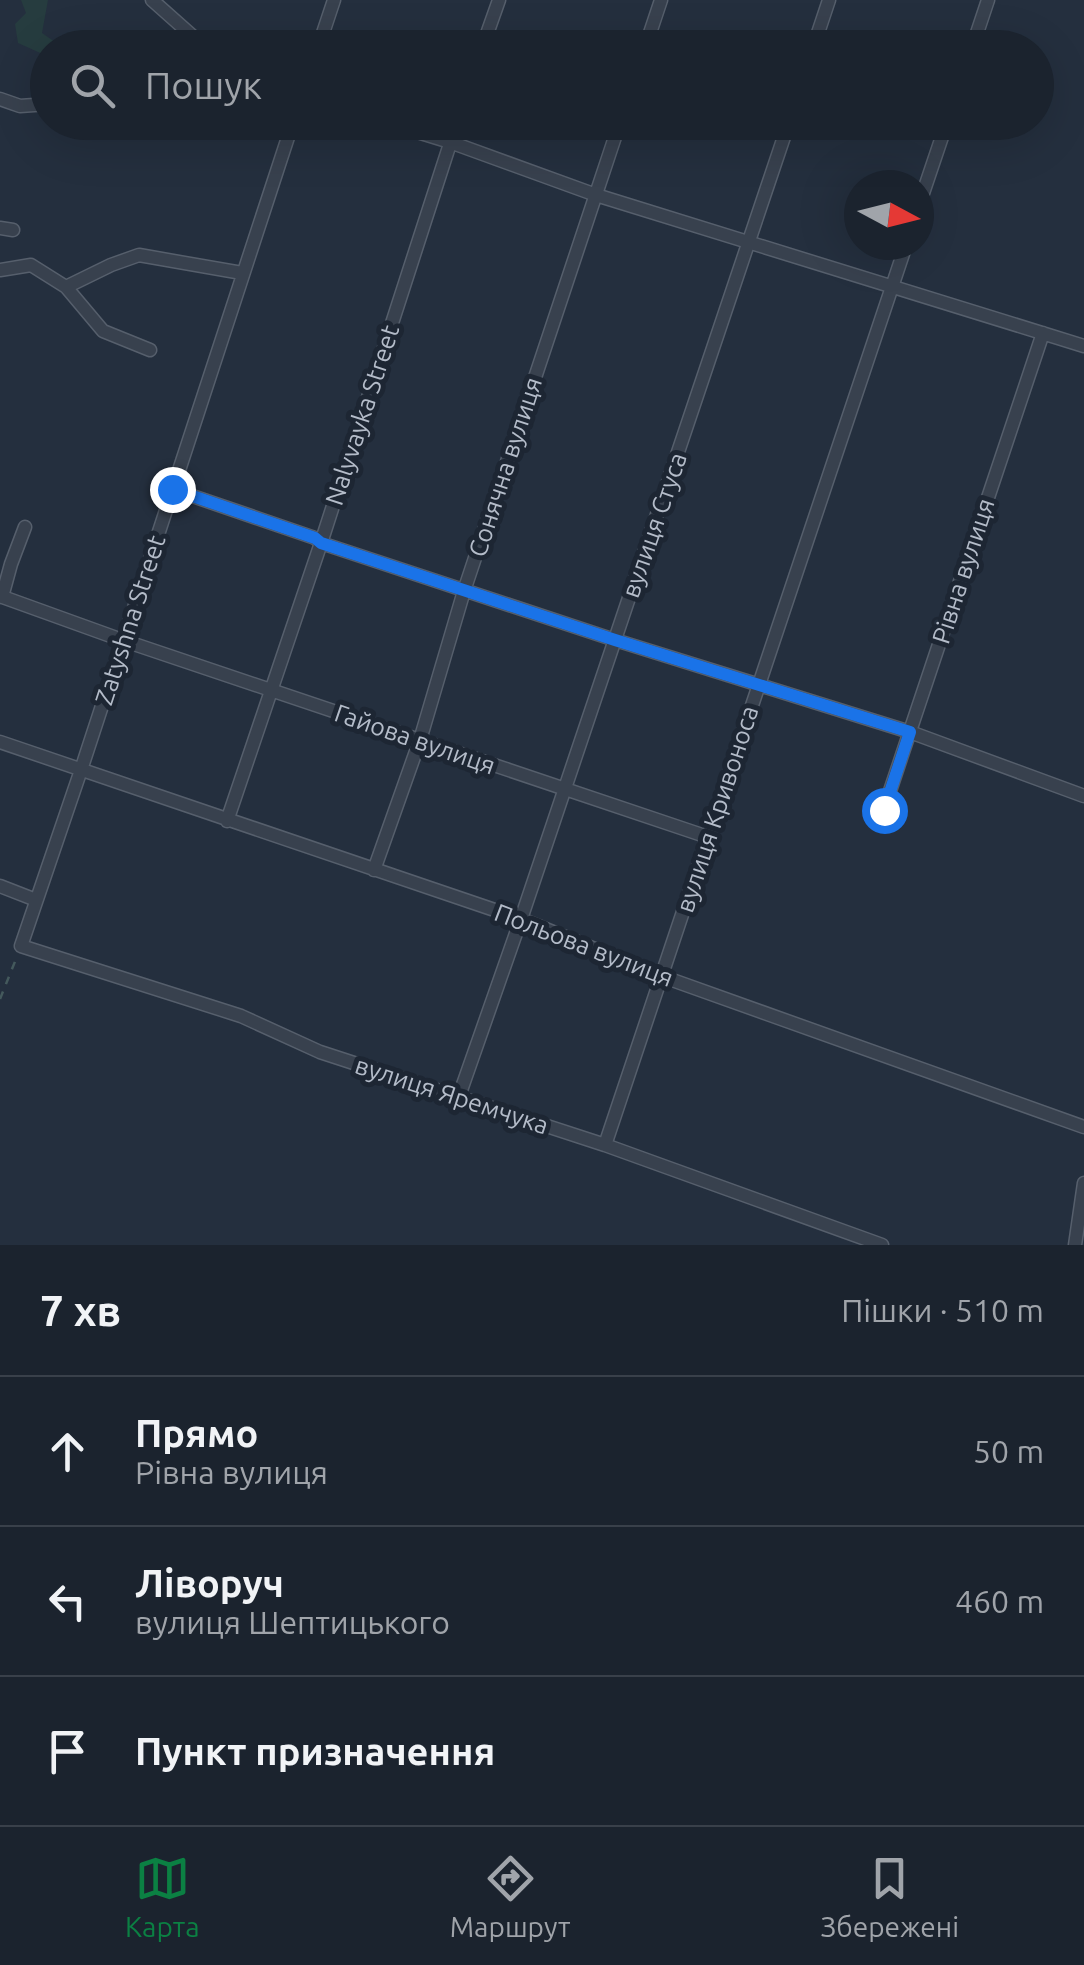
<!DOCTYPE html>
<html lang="uk">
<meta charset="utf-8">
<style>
:root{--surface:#1b232e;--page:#282f3a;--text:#f1f3f6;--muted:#a0a4aa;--line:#39404a;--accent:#0b8043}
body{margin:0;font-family:Ubuntu,sans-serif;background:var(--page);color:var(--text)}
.compass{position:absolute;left:844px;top:170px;width:90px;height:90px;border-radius:50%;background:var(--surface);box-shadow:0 10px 40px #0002;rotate:97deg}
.stop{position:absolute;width:30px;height:30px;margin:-22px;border:8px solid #1a73e8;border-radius:50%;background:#fff}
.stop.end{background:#1a73e8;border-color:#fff;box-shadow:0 2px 10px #0008}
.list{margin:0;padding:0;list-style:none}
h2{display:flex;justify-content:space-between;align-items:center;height:130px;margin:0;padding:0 40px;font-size:42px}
h2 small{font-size:32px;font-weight:400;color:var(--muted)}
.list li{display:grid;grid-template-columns:65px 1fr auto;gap:30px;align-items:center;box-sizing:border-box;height:150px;padding:0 40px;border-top:2px solid var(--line)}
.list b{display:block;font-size:38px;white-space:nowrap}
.list p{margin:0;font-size:32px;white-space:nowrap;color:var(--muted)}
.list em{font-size:32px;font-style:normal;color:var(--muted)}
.icon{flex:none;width:55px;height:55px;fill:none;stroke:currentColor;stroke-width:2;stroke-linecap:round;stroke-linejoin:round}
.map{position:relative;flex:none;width:1084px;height:1245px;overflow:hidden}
.search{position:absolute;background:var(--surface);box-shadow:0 10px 40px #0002;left:30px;right:30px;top:30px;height:110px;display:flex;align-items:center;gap:25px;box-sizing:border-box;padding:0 35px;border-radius:55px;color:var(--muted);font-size:38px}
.sheet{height:580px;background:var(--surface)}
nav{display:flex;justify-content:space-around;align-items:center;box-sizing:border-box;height:140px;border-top:2px solid var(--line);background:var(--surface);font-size:28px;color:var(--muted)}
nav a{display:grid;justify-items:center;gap:5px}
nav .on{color:var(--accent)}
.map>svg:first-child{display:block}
</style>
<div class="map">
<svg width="1084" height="1245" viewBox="0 0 1084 1245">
<rect width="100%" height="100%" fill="#242f3e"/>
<path fill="#263c3f" d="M 21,0 L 48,0 L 42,33 L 62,47 L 48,48 L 47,56 L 18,43 L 15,24 L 26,13 Z"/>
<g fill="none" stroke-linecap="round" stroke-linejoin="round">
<defs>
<path id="minor" d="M 152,0 L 206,48
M 318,48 L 334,0
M 482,48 L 499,0
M 645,48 L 661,0
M 813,48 L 829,0
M 972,48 L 988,0
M 0,99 L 20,106 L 48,104
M 293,122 L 81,770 L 21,946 L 241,1016 L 320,1052 L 605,1145 L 882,1245
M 385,122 L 450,142 L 596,195 L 1084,346
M 919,205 L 947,122
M 0,228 L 13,230
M 0,270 L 31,265 L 66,287 L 103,331 L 150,350
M 66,287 L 111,265 L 139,255 L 242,273
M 172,489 L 315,538 L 321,543 L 615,640 L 910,732 L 1084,796
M 0,596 L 122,640 L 708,837
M 2,597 L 11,564 L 25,527
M 0,742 L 521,919 L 661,976 L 1084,1127
M 884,809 L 1043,333
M 227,821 L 321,543 L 457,122
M 374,870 L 420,740 L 464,591 L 620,122
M 0,886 L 36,900
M 459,1096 L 521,919 L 789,122
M 605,1145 L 906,245
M 1075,1245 L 1084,1183"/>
</defs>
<use href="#minor" stroke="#565f6c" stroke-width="15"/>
<path stroke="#44595c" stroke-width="2.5" stroke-dasharray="8 8" stroke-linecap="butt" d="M 0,999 L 16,959"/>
<use href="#minor" stroke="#38414e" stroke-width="12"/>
</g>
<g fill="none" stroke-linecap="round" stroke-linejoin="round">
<path stroke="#1a73e8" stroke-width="12" d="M 172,489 L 315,538 L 321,543 L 615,640 L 910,732 L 884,810"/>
</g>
<g text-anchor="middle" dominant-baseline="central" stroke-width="10" stroke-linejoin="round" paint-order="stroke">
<g font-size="25" fill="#b4bcc9" stroke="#1d2633">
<text transform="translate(362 415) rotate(-72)">Nalyvayka Street</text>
<text transform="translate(505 467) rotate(-72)">Сонячна вулиця</text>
<text transform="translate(654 525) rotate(-71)">вулиця Стуса</text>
<text transform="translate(963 571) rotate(-72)">Рівна вулиця</text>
<text transform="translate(130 620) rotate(-72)">Zatyshna Street</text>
<text transform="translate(415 739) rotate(19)">Гайова вулиця</text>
<text transform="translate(717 809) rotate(-72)">вулиця Кривоноса</text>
<text transform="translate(584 945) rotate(21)">Польова вулиця</text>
<text transform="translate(452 1095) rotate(18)">вулиця Яремчука</text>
</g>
</g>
</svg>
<svg class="compass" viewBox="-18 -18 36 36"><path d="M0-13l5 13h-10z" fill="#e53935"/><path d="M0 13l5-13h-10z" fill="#a0a4aa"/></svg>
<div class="stop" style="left:884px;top:810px"></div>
<div class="stop end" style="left:172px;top:489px"></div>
<div class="search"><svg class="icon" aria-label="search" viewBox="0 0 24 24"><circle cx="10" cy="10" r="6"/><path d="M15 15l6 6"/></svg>Пошук</div>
</div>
<section class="sheet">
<h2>7 хв<small>Пішки · 510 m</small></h2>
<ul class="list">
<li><svg class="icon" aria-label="ahead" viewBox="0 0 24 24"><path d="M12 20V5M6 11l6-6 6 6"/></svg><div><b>Прямо</b><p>Рівна вулиця</p></div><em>50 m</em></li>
<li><svg class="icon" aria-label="left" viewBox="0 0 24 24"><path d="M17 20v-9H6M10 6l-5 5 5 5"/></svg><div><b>Ліворуч</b><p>вулиця Шептицького</p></div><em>460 m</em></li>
<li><svg class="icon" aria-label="arrive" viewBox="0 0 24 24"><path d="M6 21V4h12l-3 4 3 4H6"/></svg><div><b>Пункт призначення</b></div></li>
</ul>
</section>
<nav>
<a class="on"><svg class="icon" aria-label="map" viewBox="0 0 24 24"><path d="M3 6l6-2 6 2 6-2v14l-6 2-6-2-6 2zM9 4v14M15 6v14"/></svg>Карта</a>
<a><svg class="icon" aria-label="directions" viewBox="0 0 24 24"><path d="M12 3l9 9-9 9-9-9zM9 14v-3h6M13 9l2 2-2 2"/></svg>Маршрут</a>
<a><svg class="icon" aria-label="saved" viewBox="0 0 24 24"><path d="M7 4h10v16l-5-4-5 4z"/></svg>Збережені</a>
</nav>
